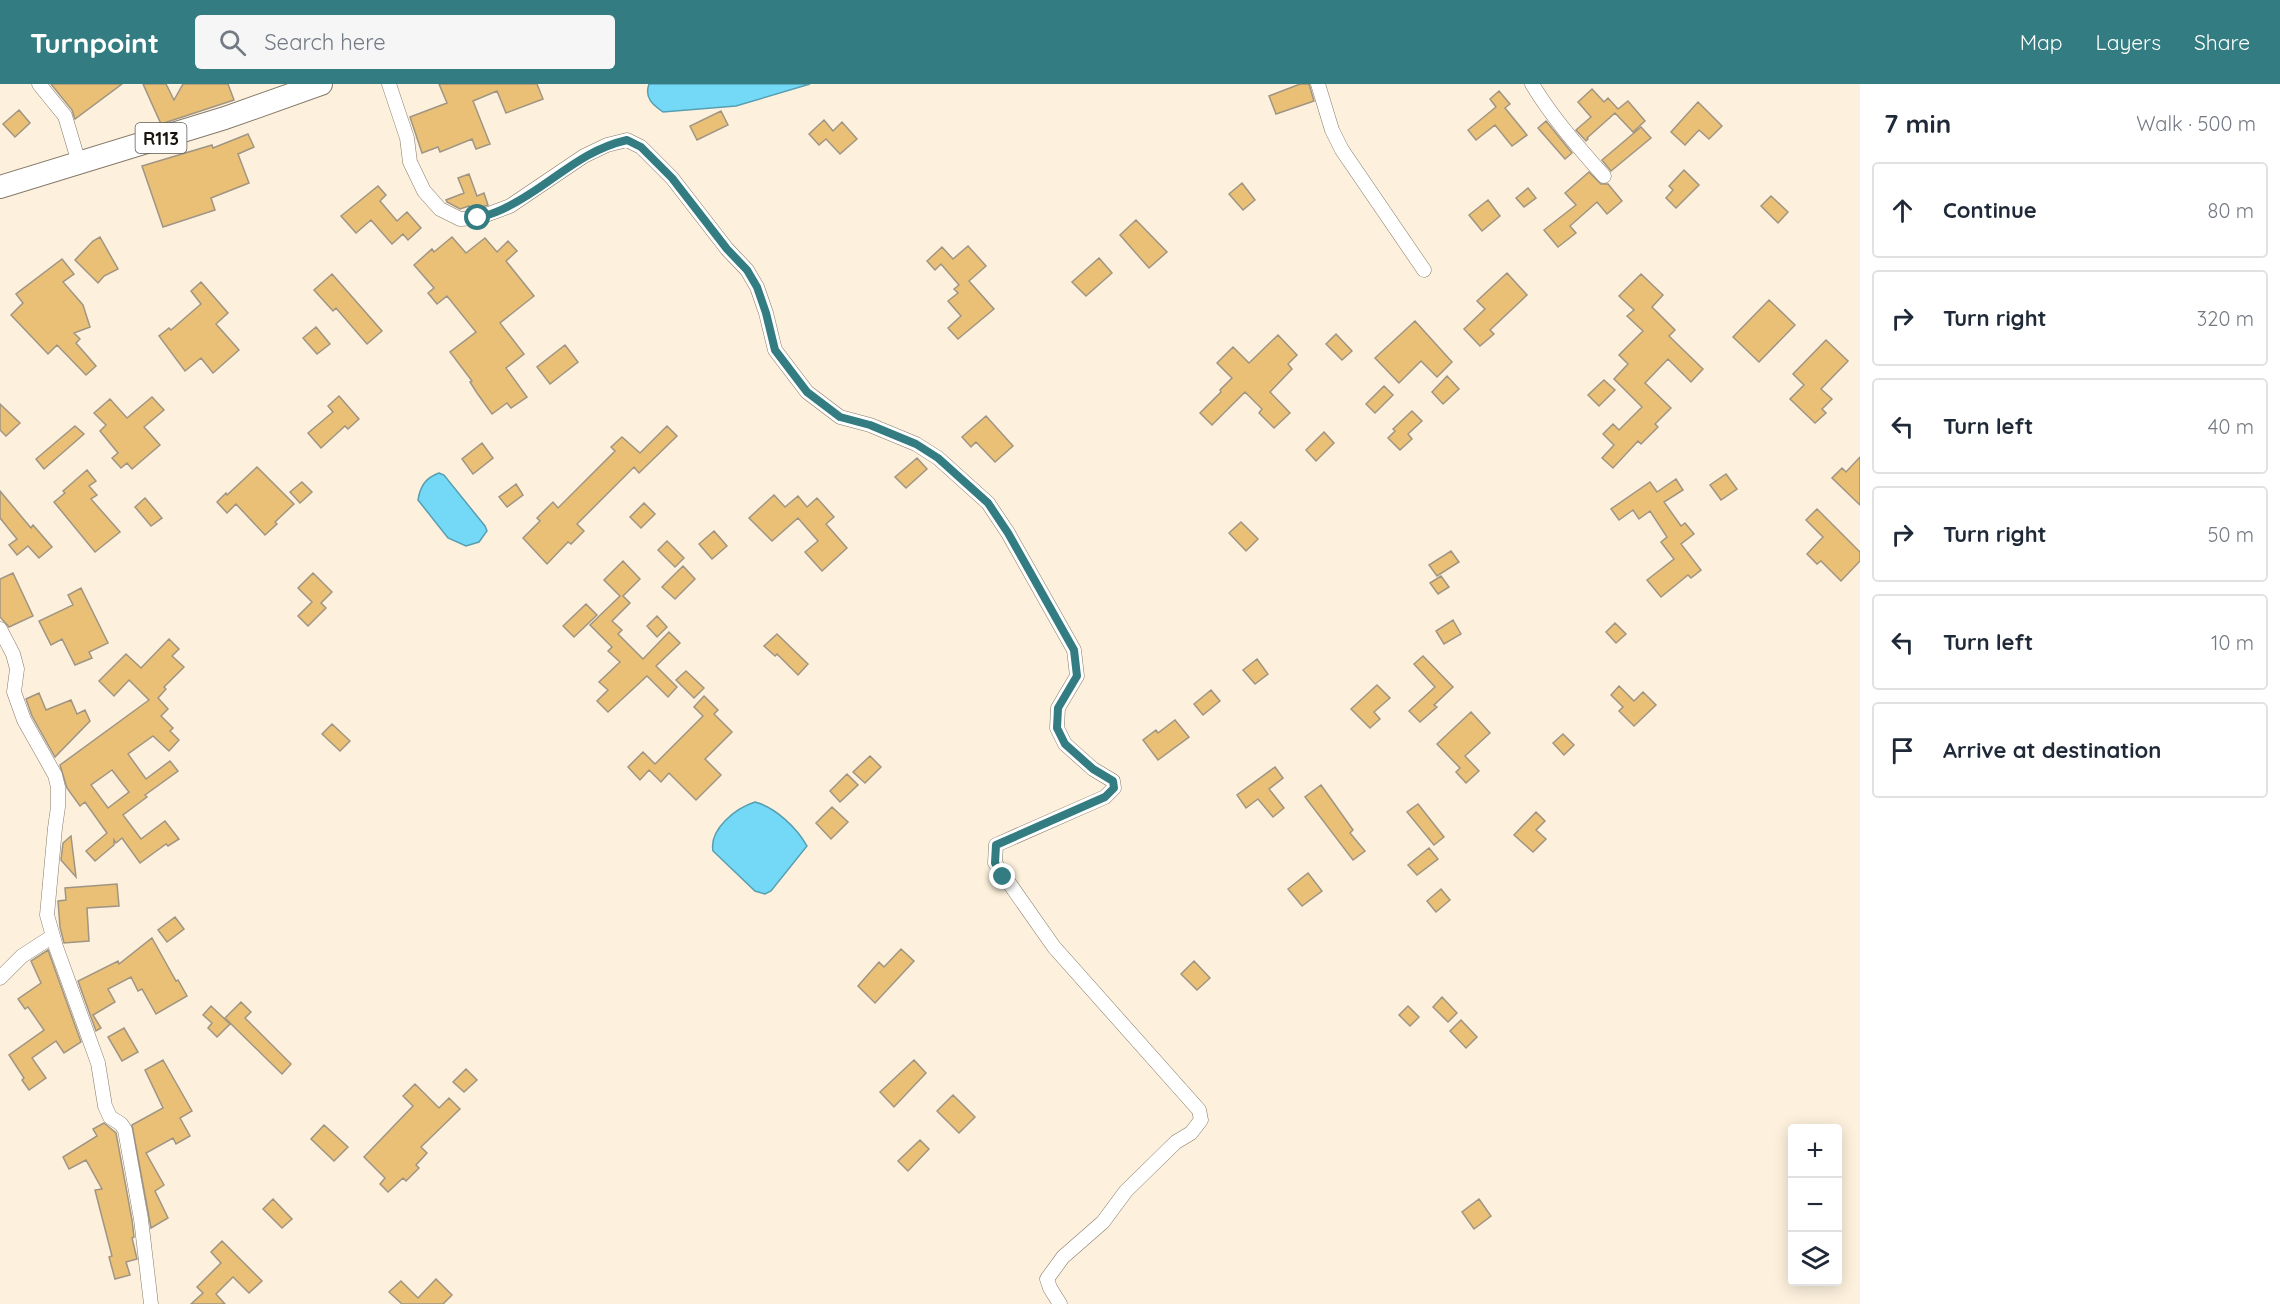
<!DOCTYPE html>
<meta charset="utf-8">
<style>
:root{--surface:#fff;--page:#f6f6f7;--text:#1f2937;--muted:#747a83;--line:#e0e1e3;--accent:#337c81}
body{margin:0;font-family:Quicksand,sans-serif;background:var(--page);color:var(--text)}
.controls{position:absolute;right:18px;bottom:18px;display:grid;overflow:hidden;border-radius:6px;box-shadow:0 3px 15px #0003}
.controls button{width:54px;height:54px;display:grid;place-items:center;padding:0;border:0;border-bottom:2px solid var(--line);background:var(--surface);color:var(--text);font:30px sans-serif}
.stop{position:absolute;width:18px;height:18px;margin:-14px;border:4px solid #337c81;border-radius:50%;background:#fff}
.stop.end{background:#337c81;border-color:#fff;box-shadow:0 2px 6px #0008}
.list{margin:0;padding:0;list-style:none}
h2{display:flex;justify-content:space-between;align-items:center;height:78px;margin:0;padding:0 24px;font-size:26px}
h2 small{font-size:20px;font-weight:400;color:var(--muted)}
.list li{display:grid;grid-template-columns:39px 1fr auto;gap:18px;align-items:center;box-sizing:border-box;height:96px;margin:0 12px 12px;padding:0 12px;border:2px solid var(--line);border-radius:6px}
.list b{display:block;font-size:22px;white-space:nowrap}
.list em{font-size:20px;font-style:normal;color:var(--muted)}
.icon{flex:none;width:33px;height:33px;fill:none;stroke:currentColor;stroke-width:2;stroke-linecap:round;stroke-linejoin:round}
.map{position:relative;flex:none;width:1860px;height:1220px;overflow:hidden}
header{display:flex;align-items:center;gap:36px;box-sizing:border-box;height:84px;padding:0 30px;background:var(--accent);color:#fff}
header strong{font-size:28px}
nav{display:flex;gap:33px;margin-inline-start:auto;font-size:21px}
.search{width:420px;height:54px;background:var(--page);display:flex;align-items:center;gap:15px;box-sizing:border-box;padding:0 21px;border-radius:6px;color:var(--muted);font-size:22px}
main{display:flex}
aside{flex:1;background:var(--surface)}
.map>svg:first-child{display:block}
</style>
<header>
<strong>Turnpoint</strong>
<div class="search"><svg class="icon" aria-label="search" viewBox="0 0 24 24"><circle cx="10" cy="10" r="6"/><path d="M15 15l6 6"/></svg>Search here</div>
<nav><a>Map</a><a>Layers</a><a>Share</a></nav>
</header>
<main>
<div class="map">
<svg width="1860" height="1220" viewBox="0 0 1860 1220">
<rect width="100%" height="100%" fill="#fdf1dd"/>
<path fill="#73d9f7" stroke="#589eb1" stroke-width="1.5" d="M 649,0 L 810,0 L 736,22 L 663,28 C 653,21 644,14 649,0 Z
M 439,389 L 444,391 L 485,442 L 487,447 L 479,458 L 466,462 L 448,454 L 418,416 C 420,403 425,394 439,389 Z
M 755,718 C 775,723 797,744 807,762 L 771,807 L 765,810 L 755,807 L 713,767 C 709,745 736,724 755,718 Z"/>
<path fill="#e9c076" stroke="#a09583" stroke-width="1.5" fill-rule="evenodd" d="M 51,0 L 122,0 L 75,35 L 72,26 Z
M 143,0 L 166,0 L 174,16 L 183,0 L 228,0 L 234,16 L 161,40 Z
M 439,0 L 537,0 L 543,15 L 506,29 L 497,7 L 473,17 L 490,60 L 476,65 L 472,55 L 440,68 L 438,63 L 422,69 L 410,33 L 447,19 Z
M 1300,0 L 1309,0 L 1314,17 L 1276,30 L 1269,12 Z
M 1592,5 L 1604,18 L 1608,14 L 1618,25 L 1628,17 L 1645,37 L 1633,48 L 1615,29 L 1587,54 L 1588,55 L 1586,57 L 1576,46 L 1591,33 L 1578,18 Z
M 1499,7 L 1510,20 L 1505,24 L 1527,51 L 1512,62 L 1495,41 L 1476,56 L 1468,46 L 1496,23 L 1490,15 Z
M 1698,18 L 1722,42 L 1709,55 L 1699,46 L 1685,61 L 1671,48 Z
M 19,26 L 30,39 L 15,53 L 3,40 Z
M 721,27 L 728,41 L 697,56 L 690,42 Z
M 824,36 L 833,47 L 842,38 L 857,55 L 840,70 L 826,55 L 819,61 L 809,50 Z
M 1546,37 L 1572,69 L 1565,75 L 1538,44 Z
M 1641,43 L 1651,54 L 1611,87 L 1602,76 Z
M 248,50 L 254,63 L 238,70 L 249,99 L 211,114 L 215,126 L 163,143 L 142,82 L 212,61 L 213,64 Z
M 1684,86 L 1699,101 L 1676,124 L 1666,114 L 1673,106 L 1669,102 Z
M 1589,88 L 1601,100 L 1608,100 L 1622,117 L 1607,130 L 1597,118 L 1570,142 L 1576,149 L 1558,163 L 1544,146 L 1576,121 L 1565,109 Z
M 469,90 L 477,112 L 484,109 L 488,121 L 476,125 L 470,125 L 469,122 L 460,125 L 447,118 L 446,116 L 464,109 L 458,94 Z
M 1242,99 L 1255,116 L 1243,126 L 1229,110 Z
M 378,102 L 386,111 L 380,117 L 397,137 L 407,128 L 421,144 L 408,156 L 403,150 L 392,160 L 371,136 L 356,149 L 341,132 Z
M 1528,104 L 1536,114 L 1524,123 L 1516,114 Z
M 1771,112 L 1788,128 L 1778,139 L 1761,122 Z
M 1488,116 L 1500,132 L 1482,147 L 1469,131 Z
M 1136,136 L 1167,168 L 1149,184 L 1120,151 Z
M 100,153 L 118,185 L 104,192 L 98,199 L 75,176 L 93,157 Z
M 452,153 L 466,169 L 485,154 L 497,168 L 508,157 L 517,167 L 506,177 L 534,212 L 500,239 L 524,270 L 506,284 L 527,313 L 511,324 L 507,319 L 492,330 L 477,309 L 470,298 L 472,297 L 450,268 L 476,248 L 447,212 L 437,220 L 428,209 L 434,204 L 414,181 L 432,165 L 434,168 Z
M 968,162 L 986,182 L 969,197 L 994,225 L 958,255 L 948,244 L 961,232 L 948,217 L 958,209 L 954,205 L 959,201 L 941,180 L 935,186 L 927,177 L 942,163 L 953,175 Z
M 1099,174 L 1112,189 L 1086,212 L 1072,198 Z
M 62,175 L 74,190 L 63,198 L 83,221 L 90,243 L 74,249 L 80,255 L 76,259 L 96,282 L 86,291 L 57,261 L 48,270 L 11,231 L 23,219 L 16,210 Z
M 1507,189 L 1527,211 L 1490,246 L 1494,250 L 1480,262 L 1464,245 L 1485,225 L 1477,217 Z
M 332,190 L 382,247 L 367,260 L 336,224 L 333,227 L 314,206 Z
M 1641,190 L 1663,211 L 1652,223 L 1675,246 L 1669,252 L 1703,285 L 1691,298 L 1668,275 L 1645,299 L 1671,324 L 1655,340 L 1658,343 L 1641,360 L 1638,357 L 1613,384 L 1602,374 L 1614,361 L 1603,350 L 1613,340 L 1619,346 L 1642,323 L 1614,295 L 1628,280 L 1619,271 L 1643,247 L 1627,232 L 1634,226 L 1619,212 Z
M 201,198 L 228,229 L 216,240 L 239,266 L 213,289 L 201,274 L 185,287 L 159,252 L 169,244 L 171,246 L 201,220 L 191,207 Z
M 1769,216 L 1795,241 L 1759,278 L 1733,253 Z
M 1415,237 L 1452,278 L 1437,293 L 1421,277 L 1399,299 L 1375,274 Z
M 316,243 L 330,260 L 317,270 L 303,254 Z
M 1336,250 L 1352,267 L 1342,276 L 1326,260 Z
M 1278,251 L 1297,271 L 1288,280 L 1292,285 L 1270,308 L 1290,329 L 1274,344 L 1259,329 L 1262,325 L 1245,308 L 1212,341 L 1200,329 L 1221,308 L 1220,306 L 1232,294 L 1217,279 L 1233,263 L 1249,279 Z
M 1826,256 L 1848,277 L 1821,305 L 1832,315 L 1822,325 L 1826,329 L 1815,339 L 1790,315 L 1804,301 L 1793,290 Z
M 565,261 L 578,278 L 550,300 L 537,283 Z
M 1447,292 L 1459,305 L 1443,320 L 1432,308 Z
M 1604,296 L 1615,306 L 1599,322 L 1588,311 Z
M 1384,302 L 1393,311 L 1375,329 L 1366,320 Z
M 339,312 L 359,335 L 348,345 L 345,342 L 321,364 L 308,349 L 333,328 L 328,322 Z
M 152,313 L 164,326 L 144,343 L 160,361 L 132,385 L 127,379 L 121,384 L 112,374 L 118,369 L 100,347 L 106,341 L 94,329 L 110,315 L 127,334 Z
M 0,320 L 20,339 L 6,352 L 0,346 Z
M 1412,327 L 1422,337 L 1408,350 L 1412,355 L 1400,366 L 1388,354 L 1395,347 L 1393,345 Z
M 986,332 L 1013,362 L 995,378 L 976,358 L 971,363 L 962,353 Z
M 75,342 L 84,350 L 44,385 L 36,375 Z
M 667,342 L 677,352 L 639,389 L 634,383 L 577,440 L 584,447 L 571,460 L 568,458 L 547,480 L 523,454 L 540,437 L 537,434 L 553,418 L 558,424 L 615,367 L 611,363 L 622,353 L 640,369 Z
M 1324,348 L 1334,359 L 1316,377 L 1306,366 Z
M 482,359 L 493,374 L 473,390 L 462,375 Z
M 1860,373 L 1860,421 L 1832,394 L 1842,384 L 1846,388 Z
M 917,374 L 927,385 L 906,404 L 895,393 Z
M 257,383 L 294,420 L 275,438 L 277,440 L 265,451 L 236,420 L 227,429 L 217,418 L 226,409 L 227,411 Z
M 87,386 L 96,397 L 89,402 L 97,411 L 91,415 L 120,448 L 95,468 L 54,418 L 65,409 L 63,407 Z
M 1726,390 L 1737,405 L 1721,416 L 1710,401 Z
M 1676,395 L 1683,406 L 1664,418 L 1681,442 L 1685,439 L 1694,450 L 1681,460 L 1701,486 L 1691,494 L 1688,491 L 1661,513 L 1647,496 L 1674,475 L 1661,458 L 1667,453 L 1650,427 L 1639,435 L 1633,426 L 1619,436 L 1611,425 L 1650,398 L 1657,408 Z
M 302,398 L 312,408 L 300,419 L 290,408 Z
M 516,400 L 523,411 L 507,423 L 499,413 Z
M 0,407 L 31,444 L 33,441 L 52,463 L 39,474 L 28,462 L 17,471 L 9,461 L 17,455 L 0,434 Z
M 774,411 L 785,423 L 798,412 L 807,423 L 817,414 L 834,433 L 826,440 L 847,464 L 822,487 L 805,468 L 818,457 L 798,434 L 772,457 L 749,434 Z
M 145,414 L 162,434 L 151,442 L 135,423 Z
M 644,419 L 655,430 L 641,444 L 630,433 Z
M 1817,425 L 1860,468 L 1860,477 L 1841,497 L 1821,477 L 1817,480 L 1807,470 L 1823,453 L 1806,436 Z
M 1241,438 L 1258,455 L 1246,467 L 1229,449 Z
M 714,447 L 727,462 L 712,475 L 699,460 Z
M 667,457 L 684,474 L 675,483 L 658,466 Z
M 1451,467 L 1459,478 L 1437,492 L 1429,481 Z
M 623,477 L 640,495 L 623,512 L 630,519 L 612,537 L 622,546 L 618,550 L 643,575 L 669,548 L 680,559 L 656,582 L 677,603 L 668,613 L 647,592 L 608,628 L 597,617 L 608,606 L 599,598 L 620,578 L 608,567 L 612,563 L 590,541 L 620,512 L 604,496 Z
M 683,482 L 695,495 L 675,515 L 662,503 Z
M 13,489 L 33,532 L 9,543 L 0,533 L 0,495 Z
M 313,489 L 332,508 L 321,519 L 326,524 L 308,542 L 298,532 L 312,518 L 298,504 Z
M 1441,492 L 1449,503 L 1438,510 L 1430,499 Z
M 81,504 L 108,559 L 89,568 L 92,574 L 75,581 L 62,555 L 51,561 L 39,537 L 73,521 L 68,511 Z
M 586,520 L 597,531 L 574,553 L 563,542 Z
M 657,532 L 667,543 L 657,553 L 647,542 Z
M 1453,536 L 1461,550 L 1444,560 L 1436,547 Z
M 1615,539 L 1626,550 L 1616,559 L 1606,548 Z
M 777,550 L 808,580 L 798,591 L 777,570 L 775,572 L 764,562 Z
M 169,555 L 179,565 L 172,572 L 184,583 L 164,603 L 166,605 L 158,614 L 168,625 L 161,632 L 173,644 L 170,647 L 179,656 L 169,667 L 153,652 L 128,670 L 146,695 L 170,677 L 178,687 L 145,711 L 147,713 L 123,731 L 141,755 L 165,737 L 179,755 L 168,762 L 166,760 L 140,779 L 122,754 L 116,759 L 114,756 L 114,761 L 95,777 L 86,767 L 107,749 L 85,718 L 80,722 L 67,704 L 60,681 L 149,616 L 129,596 L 114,612 L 99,597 L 126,570 L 141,584 ZM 112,686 L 129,708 L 108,724 L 91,701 Z
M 1423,572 L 1453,603 L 1434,621 L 1437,623 L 1420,638 L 1409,627 L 1435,603 L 1414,580 Z
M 1257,575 L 1268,590 L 1255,600 L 1243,586 Z
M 686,587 L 704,604 L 694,614 L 676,596 Z
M 1377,601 L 1390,614 L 1374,628 L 1380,635 L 1370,644 L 1351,625 Z
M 1619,602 L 1634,617 L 1643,608 L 1656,621 L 1634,642 L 1619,627 L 1623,623 L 1611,611 Z
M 1211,606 L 1220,617 L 1203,631 L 1194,620 Z
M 39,609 L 46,626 L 71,616 L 77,630 L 85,626 L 90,637 L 55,673 L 32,632 L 26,615 Z
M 704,612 L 718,626 L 714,630 L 732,648 L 705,675 L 721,691 L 696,716 L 669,689 L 661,698 L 649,686 L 640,696 L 628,683 L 643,668 L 655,680 L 703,632 L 694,623 Z
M 1471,628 L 1490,649 L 1465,672 L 1479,687 L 1466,699 L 1456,688 L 1460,684 L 1437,660 Z
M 1175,636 L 1189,653 L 1158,676 L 1143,656 L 1156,646 L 1158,649 Z
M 332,640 L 350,657 L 340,667 L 322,650 Z
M 1563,650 L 1574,661 L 1564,671 L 1553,659 Z
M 870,672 L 881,683 L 865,699 L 853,688 Z
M 1275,683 L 1283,694 L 1269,705 L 1284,724 L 1273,733 L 1258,715 L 1246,724 L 1237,711 Z
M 847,690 L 858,701 L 840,718 L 830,707 Z
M 1321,701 L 1353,746 L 1350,749 L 1365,767 L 1353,776 L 1305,713 Z
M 1418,720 L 1444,753 L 1434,761 L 1407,728 Z
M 832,723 L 848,738 L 831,755 L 816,739 Z
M 1536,728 L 1545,737 L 1536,746 L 1546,755 L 1533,768 L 1514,751 Z
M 71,752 L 76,793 L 61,776 L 63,759 Z
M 1429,764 L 1438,775 L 1417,791 L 1408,781 Z
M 1308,789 L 1322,807 L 1302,822 L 1288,805 Z
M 117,800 L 119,822 L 87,824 L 89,857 L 64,859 L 60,843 L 58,817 L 66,816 L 65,804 Z
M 1441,805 L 1450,816 L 1436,828 L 1427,817 Z
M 175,833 L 184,845 L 167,858 L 158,846 Z
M 152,854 L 176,897 L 178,896 L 187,912 L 156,930 L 142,905 L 138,907 L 131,893 L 108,905 L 115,918 L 93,931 L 101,944 L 96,947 L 78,897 L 118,877 L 119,880 Z
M 901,865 L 914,877 L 875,919 L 858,902 L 879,878 L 884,883 Z
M 48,866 L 81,958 L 64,969 L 56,957 L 32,974 L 46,994 L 29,1006 L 22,996 L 24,994 L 9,971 L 44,946 L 28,923 L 25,925 L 18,915 L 41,899 L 31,877 Z
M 1194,877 L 1210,894 L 1197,906 L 1181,890 Z
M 1442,913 L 1457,929 L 1448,938 L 1433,923 Z
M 241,918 L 251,928 L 245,934 L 291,980 L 282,990 L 225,934 Z
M 211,922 L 230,940 L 217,953 L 208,944 L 212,939 L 203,931 Z
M 1408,922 L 1419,933 L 1410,942 L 1399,931 Z
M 1461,936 L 1477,953 L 1466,964 L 1450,947 Z
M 124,944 L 138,968 L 122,977 L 108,953 Z
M 163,976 L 192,1027 L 180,1034 L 190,1052 L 176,1060 L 173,1054 L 146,1069 L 164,1101 L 155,1107 L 168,1134 L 151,1144 L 132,1041 L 163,1024 L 145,986 Z
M 914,976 L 926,989 L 894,1023 L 880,1008 Z
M 466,985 L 477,996 L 464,1008 L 453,998 Z
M 415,1000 L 439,1024 L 449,1014 L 460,1025 L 421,1063 L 427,1069 L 416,1081 L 419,1084 L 406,1097 L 403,1094 L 388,1108 L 380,1100 L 385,1094 L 364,1073 L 413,1022 L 403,1012 Z
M 953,1011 L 975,1033 L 959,1049 L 937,1027 Z
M 104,1039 L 116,1049 L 132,1136 L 134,1153 L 132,1154 L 137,1175 L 126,1178 L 130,1191 L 115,1195 L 109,1173 L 112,1172 L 95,1106 L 102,1105 L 86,1076 L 69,1085 L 63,1073 L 97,1052 L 93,1045 Z
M 324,1041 L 348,1063 L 334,1077 L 311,1055 Z
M 920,1056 L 929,1065 L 908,1087 L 898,1077 Z
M 273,1115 L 292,1135 L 282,1144 L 263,1125 Z
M 1479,1115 L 1491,1132 L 1474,1145 L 1462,1128 Z
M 222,1157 L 262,1197 L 249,1209 L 233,1193 L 216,1210 L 225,1220 L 191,1220 L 203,1209 L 197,1203 L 221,1179 L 211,1168 Z
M 436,1195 L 452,1211 L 443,1220 L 402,1220 L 389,1208 L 401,1197 L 418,1214 Z"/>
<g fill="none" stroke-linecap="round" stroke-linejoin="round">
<defs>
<path id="minor" d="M 39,0 L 65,32 L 79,79
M 389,0 L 407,54 L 410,78 L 424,107 L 440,125 L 460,135 L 478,134 L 510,122 L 584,72 L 607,61 L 627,56 L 641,63 L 672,94 L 727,165 L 747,186 L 757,203 L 766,229 L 775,266 L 807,308 L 840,333 L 870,341 L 916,360 L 938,374 L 988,419 L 1008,449 L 1074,566 L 1077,592 L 1058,624 L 1057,644 L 1065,660 L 1093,685 L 1113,697 L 1114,704 L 1105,713 L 996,761 L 995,779 L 1054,863 L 1199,1026 L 1201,1036 L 1191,1049 L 1176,1058 L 1126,1107 L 1103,1138 L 1063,1173 L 1047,1195 L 1050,1204 L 1060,1220
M 1318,0 L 1332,46 L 1342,66 L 1424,186
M 1532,0 C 1552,33 1578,63 1604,92
M 0,545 L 13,570 L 17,585 L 14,608 L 24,636 L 55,691 L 58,703 L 58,723 L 55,744 L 47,831 L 56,863 L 98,979 L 105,1022 L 110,1033 L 121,1040 L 125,1046 L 141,1135 L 151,1220
M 0,894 L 22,872 L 53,852"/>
<path id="primary" d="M 0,103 L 225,34 L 321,0"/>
</defs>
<use href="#minor" stroke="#857a69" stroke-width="15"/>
<use href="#primary" stroke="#857a69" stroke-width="24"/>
<use href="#minor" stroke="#fff" stroke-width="14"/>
<use href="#primary" stroke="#fff" stroke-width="22"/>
</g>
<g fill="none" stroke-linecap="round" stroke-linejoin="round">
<path stroke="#337c81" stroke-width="8" d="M 478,134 C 489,131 500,127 509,122 C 551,101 579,67 627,56 L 641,63 L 672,94 L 727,165 L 747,186 L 757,203 L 766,229 L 775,266 L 807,308 L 840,333 L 870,341 L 916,360 L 938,374 L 988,419 L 1008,449 L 1074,566 L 1077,592 L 1058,624 L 1057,644 L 1065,660 L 1093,685 L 1113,697 L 1114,704 L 1105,713 L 996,761 L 995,779 L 1003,793"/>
</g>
<g text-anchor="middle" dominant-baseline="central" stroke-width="4.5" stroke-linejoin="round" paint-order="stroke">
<rect fill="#fff" stroke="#5e5b56" stroke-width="1.5" x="135.5" y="39" width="51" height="30" rx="4.5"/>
<g font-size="18" font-weight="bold" fill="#19150e">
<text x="161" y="54">R113</text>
</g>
</g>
</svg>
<div class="controls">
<button>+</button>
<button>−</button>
<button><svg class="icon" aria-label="layers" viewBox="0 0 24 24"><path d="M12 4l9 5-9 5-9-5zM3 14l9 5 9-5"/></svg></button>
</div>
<div class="stop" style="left:478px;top:134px"></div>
<div class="stop end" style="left:1003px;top:793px"></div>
</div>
<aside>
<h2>7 min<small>Walk · 500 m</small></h2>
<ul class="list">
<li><svg class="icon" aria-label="ahead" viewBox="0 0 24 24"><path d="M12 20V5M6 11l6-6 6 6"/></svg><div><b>Continue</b></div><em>80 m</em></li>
<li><svg class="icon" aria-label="right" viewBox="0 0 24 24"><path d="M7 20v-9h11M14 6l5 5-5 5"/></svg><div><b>Turn right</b></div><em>320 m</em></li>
<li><svg class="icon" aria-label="left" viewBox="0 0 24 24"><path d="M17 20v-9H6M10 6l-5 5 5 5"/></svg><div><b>Turn left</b></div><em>40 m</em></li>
<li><svg class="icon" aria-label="right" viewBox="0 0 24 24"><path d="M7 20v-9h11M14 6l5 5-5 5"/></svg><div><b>Turn right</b></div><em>50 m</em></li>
<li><svg class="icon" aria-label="left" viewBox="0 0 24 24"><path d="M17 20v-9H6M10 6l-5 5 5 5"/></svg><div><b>Turn left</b></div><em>10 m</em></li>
<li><svg class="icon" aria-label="arrive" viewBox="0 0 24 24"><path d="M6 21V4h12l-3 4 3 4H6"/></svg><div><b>Arrive at destination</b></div></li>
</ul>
</aside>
</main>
